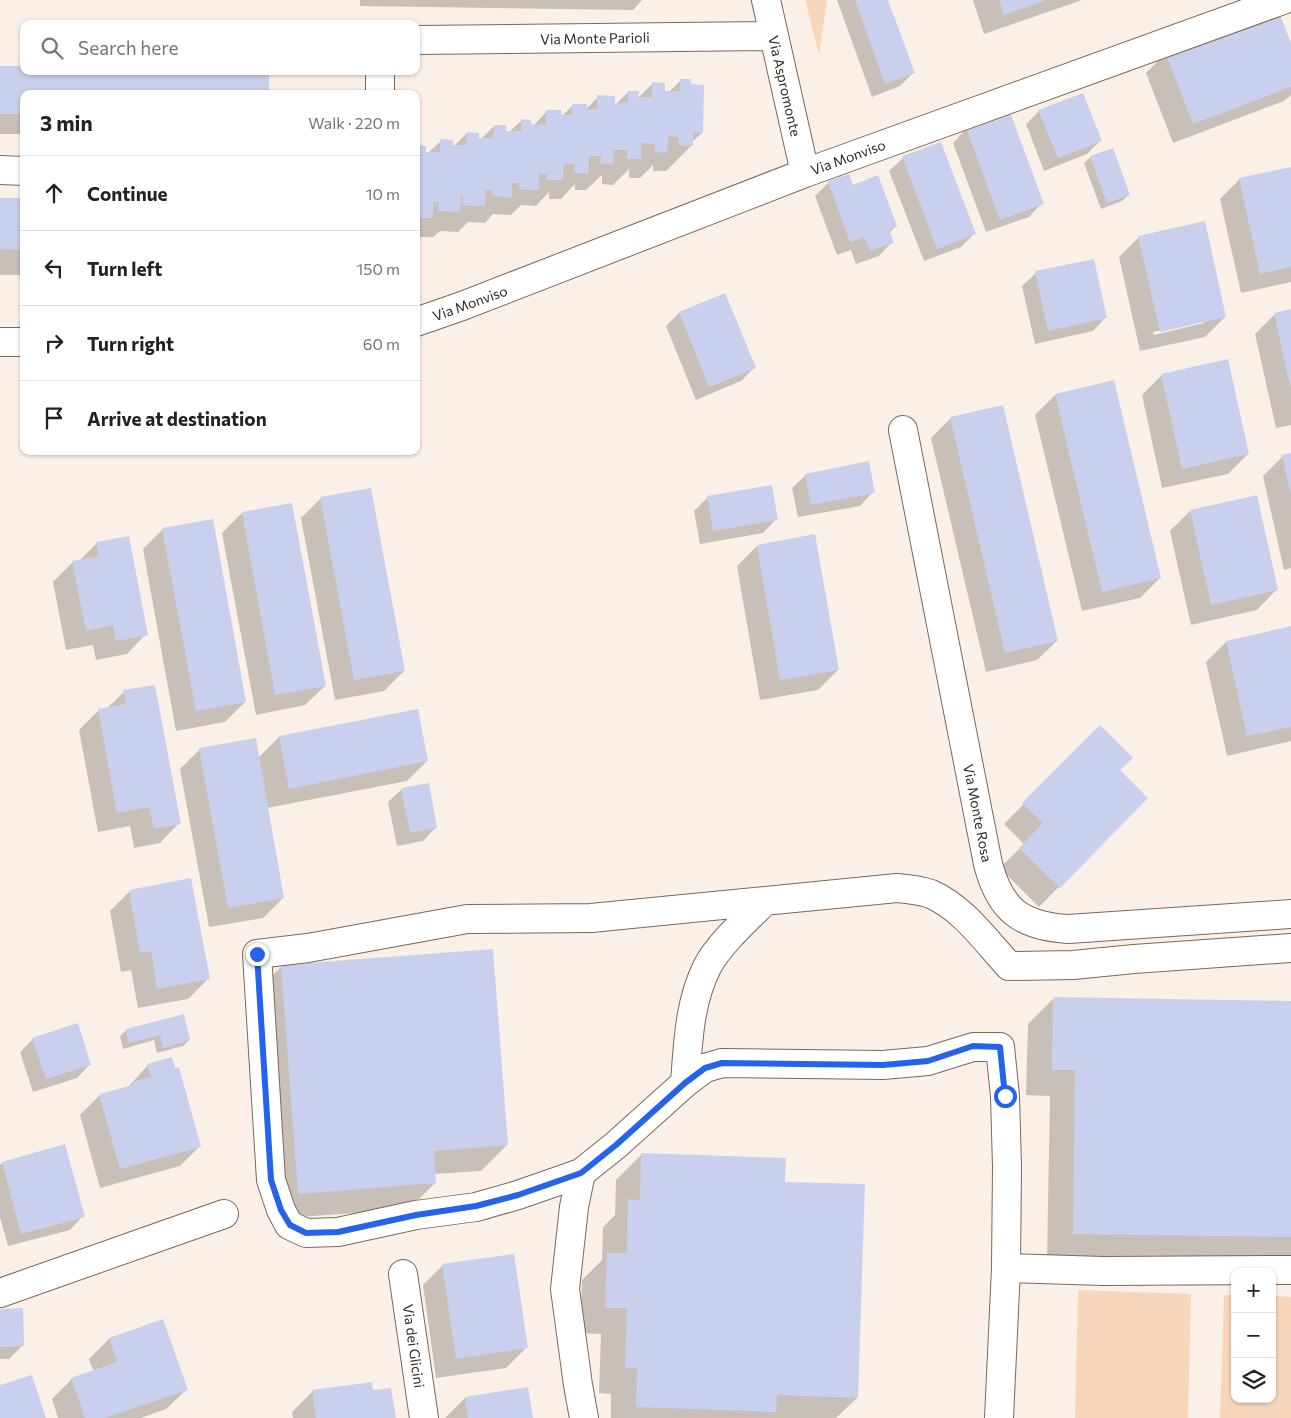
<!DOCTYPE html>
<meta charset="utf-8">
<style>
:root{--surface:#fff;--page:#f2f2f2;--text:#222;--muted:#767676;--line:#e0e0e0}
body{margin:0;font-family:Commissioner,sans-serif;background:var(--page);color:var(--text)}
.controls{position:absolute;right:15px;bottom:15px;display:grid;overflow:hidden;border-radius:10px;box-shadow:0 1px 4px #0004}
.controls button{width:45px;height:45px;display:grid;place-items:center;padding:0;border:0;border-bottom:1px solid var(--line);background:var(--surface);color:var(--text);font:25px sans-serif}
.stop{position:absolute;width:15px;height:15px;margin:-11px;border:4px solid #2563eb;border-radius:50%;background:#fff}
.stop.end{background:#2563eb;border-color:#fff;box-shadow:0 1px 5px #0008}
.list{margin:0;padding:0;list-style:none}
h2{display:flex;justify-content:space-between;align-items:center;height:65px;margin:0;padding:0 20px;font-size:21px}
h2 small{font-size:16px;font-weight:400;color:var(--muted)}
.list li{display:grid;grid-template-columns:32px 1fr auto;gap:15px;align-items:center;box-sizing:border-box;height:75px;padding:0 20px;border-top:1px solid var(--line)}
.list b{display:block;font-size:19px;white-space:nowrap}
.list em{font-size:16px;font-style:normal;color:var(--muted)}
.icon{flex:none;width:28px;height:28px;fill:none;stroke:currentColor;stroke-width:2;stroke-linecap:round;stroke-linejoin:round}
.map{position:relative;flex:none;width:1291px;height:1418px;overflow:hidden}
.search{position:absolute;background:var(--surface);box-shadow:0 1px 4px #0004;left:20px;top:20px;width:400px;height:55px;display:flex;align-items:center;gap:12px;box-sizing:border-box;padding:0 18px;border-radius:10px;color:var(--muted);font-size:19px}
.panel{position:absolute;background:var(--surface);box-shadow:0 1px 4px #0004;left:20px;top:90px;width:400px;height:365px;border-radius:10px}
.map>svg:first-child{display:block}
</style>
<div class="map">
<svg width="1291" height="1418" viewBox="0 0 1291 1418">
<rect width="100%" height="100%" fill="#fbf0e7"/>
<path fill="#f8d6b9" d="M 805,0 L 827,0 L 819,55 Z
M 1078,1290 L 1191,1294 L 1188,1418 L 1075,1418 Z
M 1224,1295 L 1235,1295 L 1235,1399 L 1272,1399 L 1272,1296 L 1291,1297 L 1291,1418 L 1220,1418 Z"/>
<path fill="#0003" fill-rule="evenodd" d="M 360,0 L 642,0 L 633,10 L 360,6 Z
M 837,0 L 887,0 L 913,73 L 900,86 L 872,97 Z
M 973,0 L 1082,0 L 984,34 Z
M 1291,46 L 1291,95 L 1284,101 L 1173,143 L 1146,73 L 1166,53 Z
M 0,67 L 24,71 L 24,134 L 0,134 Z
M 681,80 L 702,133 L 692,142 L 692,145 L 666,171 L 653,171 L 653,165 L 640,178 L 629,178 L 629,169 L 613,185 L 602,184 L 602,175 L 586,190 L 575,190 L 575,184 L 561,199 L 549,199 L 549,192 L 536,206 L 521,205 L 511,215 L 493,214 L 485,223 L 468,222 L 458,232 L 440,231 L 433,237 L 416,237 L 416,147 L 425,153 L 428,153 L 441,141 L 454,146 L 467,133 L 478,139 L 481,139 L 494,126 L 505,132 L 509,132 L 521,121 L 533,126 L 547,111 L 562,116 L 573,105 L 586,109 L 598,97 L 616,104 L 628,92 L 637,99 L 653,83 L 663,92 L 669,92 Z
M 1039,111 L 1100,141 L 1087,154 L 1044,171 L 1026,124 Z
M 1010,114 L 1042,203 L 1029,217 L 986,232 L 953,143 L 966,129 Z
M 1091,157 L 1128,195 L 1122,201 L 1101,209 L 1084,163 Z
M 903,158 L 974,234 L 961,247 L 924,261 L 889,171 Z
M 1291,168 L 1291,282 L 1241,293 L 1220,199 L 1240,179 Z
M 848,176 L 852,186 L 896,226 L 889,233 L 892,242 L 879,256 L 856,264 L 851,250 L 837,255 L 815,196 L 828,183 Z
M 0,199 L 24,200 L 24,275 L 0,275 Z
M 1139,237 L 1225,317 L 1205,337 L 1140,351 L 1119,257 ZM 1204,321 L 1204,323 L 1154,335 L 1153,332 Z
M 1036,273 L 1106,317 L 1093,331 L 1035,344 L 1022,286 Z
M 725,294 L 755,367 L 741,381 L 696,400 L 666,326 L 679,313 Z
M 1291,311 L 1291,425 L 1276,428 L 1255,334 L 1275,314 Z
M 1162,375 L 1248,454 L 1228,474 L 1162,488 L 1142,395 Z
M 1055,395 L 1160,578 L 1140,598 L 1082,611 L 1035,415 Z
M 951,418 L 1057,641 L 1037,660 L 986,672 L 931,438 Z
M 1291,454 L 1291,568 L 1284,570 L 1263,476 L 1283,456 Z
M 806,475 L 873,492 L 860,506 L 798,517 L 792,488 Z
M 771,487 L 776,519 L 763,533 L 700,544 L 694,511 L 707,498 Z
M 321,498 L 404,671 L 384,691 L 335,700 L 301,518 Z
M 1190,511 L 1276,590 L 1257,610 L 1191,625 L 1170,531 Z
M 242,513 L 325,686 L 305,705 L 256,715 L 222,533 Z
M 163,529 L 245,702 L 225,722 L 176,731 L 143,549 Z
M 97,543 L 146,634 L 127,654 L 96,660 L 93,645 L 66,650 L 53,582 L 73,562 L 79,561 Z
M 757,546 L 838,670 L 818,690 L 760,700 L 737,566 Z
M 1291,628 L 1291,741 L 1227,756 L 1206,662 L 1226,642 Z
M 124,692 L 179,823 L 160,843 L 134,848 L 130,826 L 98,832 L 79,730 L 99,710 L 106,709 Z
M 1100,727 L 1119,770 L 1147,798 L 1039,907 L 1000,868 L 1024,844 L 1004,824 Z
M 279,737 L 427,761 L 407,781 L 267,808 L 283,898 L 263,918 L 209,927 L 180,769 L 200,749 L 258,758 Z
M 402,789 L 436,827 L 423,841 L 397,846 L 388,802 Z
M 130,891 L 208,979 L 188,999 L 138,1008 L 131,970 L 121,972 L 110,911 Z
M 281,967 L 507,1145 L 481,1171 L 434,1174 L 435,1183 L 409,1209 L 273,1219 L 255,993 Z
M 1054,998 L 1291,1002 L 1291,1263 L 1047,1259 L 1050,1096 L 1026,1095 L 1028,1024 Z
M 183,1015 L 189,1040 L 183,1046 L 157,1053 L 154,1040 L 123,1049 L 120,1036 L 126,1030 Z
M 33,1039 L 90,1064 L 77,1078 L 33,1092 L 20,1052 Z
M 148,1065 L 200,1146 L 180,1166 L 100,1188 L 80,1115 L 100,1095 L 128,1087 Z
M 642,1154 L 783,1183 L 857,1398 L 836,1418 L 611,1418 L 611,1394 L 599,1393 L 601,1334 L 580,1333 L 582,1280 L 602,1260 L 603,1227 L 615,1215 L 616,1180 Z
M 2,1163 L 83,1216 L 70,1230 L 8,1246 L 0,1217 L 0,1165 Z
M 443,1265 L 526,1348 L 506,1368 L 436,1378 L 423,1285 Z
M 0,1310 L 23,1345 L 9,1359 L 0,1359 Z
M 162,1321 L 186,1390 L 166,1409 L 141,1418 L 58,1418 L 52,1399 L 72,1379 L 94,1372 L 89,1359 L 109,1339 Z
M 371,1383 L 372,1392 L 394,1418 L 293,1418 L 292,1412 L 312,1392 Z
M 465,1398 L 531,1418 L 445,1418 Z"/>
<path fill="#c9d0ed" d="M 855,0 L 888,0 L 915,73 L 885,84 Z
M 999,0 L 1046,0 L 1004,15 Z
M 1278,10 L 1291,43 L 1291,87 L 1193,124 L 1165,52 Z
M 0,66 L 24,66 L 24,71 L 269,71 L 269,94 L 24,94 L 24,114 L 0,114 Z
M 680,79 L 691,79 L 691,84 L 704,85 L 703,133 L 693,133 L 693,146 L 678,145 L 679,137 L 668,136 L 667,153 L 655,152 L 655,144 L 641,143 L 641,159 L 627,159 L 627,150 L 614,150 L 613,165 L 600,164 L 601,156 L 589,156 L 588,174 L 574,173 L 575,164 L 564,163 L 563,180 L 546,180 L 547,174 L 539,173 L 539,190 L 519,189 L 519,183 L 512,183 L 512,198 L 492,196 L 492,190 L 486,190 L 485,206 L 462,205 L 463,196 L 461,196 L 460,212 L 438,211 L 439,202 L 433,202 L 433,218 L 416,218 L 416,145 L 426,146 L 426,152 L 440,152 L 440,139 L 453,140 L 453,145 L 466,145 L 467,132 L 479,133 L 479,138 L 493,138 L 494,125 L 506,125 L 506,131 L 521,131 L 521,119 L 531,120 L 531,124 L 546,125 L 546,110 L 561,110 L 561,115 L 572,115 L 572,104 L 587,104 L 587,109 L 597,109 L 597,95 L 615,96 L 615,103 L 628,103 L 628,91 L 639,91 L 638,97 L 652,97 L 652,82 L 665,83 L 665,91 L 680,91 Z
M 1083,93 L 1102,141 L 1058,158 L 1038,110 Z
M 1010,112 L 1044,204 L 1000,220 L 966,128 Z
M 941,142 L 976,234 L 937,249 L 902,156 Z
M 1113,148 L 1130,195 L 1107,203 L 1090,156 Z
M 1291,167 L 1291,267 L 1260,274 L 1239,178 Z
M 849,174 L 853,185 L 878,175 L 897,226 L 889,229 L 894,243 L 870,251 L 864,237 L 850,242 L 828,181 Z
M 0,198 L 24,198 L 24,250 L 0,249 Z
M 1205,221 L 1226,317 L 1160,332 L 1138,236 Z
M 1094,259 L 1107,318 L 1048,331 L 1035,271 Z
M 725,293 L 756,368 L 709,387 L 679,312 Z
M 1291,309 L 1291,385 L 1290,386 L 1274,313 Z
M 1228,359 L 1249,454 L 1182,469 L 1161,374 Z
M 1114,380 L 1161,578 L 1102,592 L 1055,394 Z
M 1003,405 L 1058,641 L 1005,653 L 950,417 Z
M 1291,453 L 1291,491 L 1290,492 L 1282,455 Z
M 869,461 L 875,493 L 811,505 L 805,474 Z
M 772,485 L 778,520 L 713,531 L 707,496 Z
M 371,488 L 405,671 L 354,680 L 320,497 Z
M 1257,495 L 1278,590 L 1211,605 L 1190,510 Z
M 292,503 L 326,686 L 275,695 L 242,512 Z
M 213,519 L 246,702 L 196,711 L 162,528 Z
M 815,534 L 839,670 L 780,680 L 757,545 Z
M 129,536 L 148,635 L 116,641 L 113,625 L 86,631 L 72,561 L 99,556 L 96,542 Z
M 1291,626 L 1291,727 L 1247,736 L 1226,641 Z
M 155,685 L 181,824 L 154,829 L 149,807 L 117,813 L 98,709 L 126,704 L 123,690 Z
M 418,709 L 428,761 L 289,789 L 279,736 Z
M 1100,725 L 1133,758 L 1120,770 L 1148,798 L 1060,888 L 1019,848 L 1043,823 L 1022,803 Z
M 256,738 L 284,898 L 228,908 L 199,748 Z
M 429,783 L 437,828 L 410,833 L 401,788 Z
M 191,878 L 210,979 L 157,989 L 151,951 L 140,953 L 129,890 Z
M 493,949 L 508,1145 L 434,1151 L 436,1183 L 298,1194 L 281,965 Z
M 1053,997 L 1291,1001 L 1291,1237 L 1073,1234 L 1075,1070 L 1052,1070 Z
M 184,1014 L 190,1040 L 163,1048 L 160,1035 L 129,1043 L 126,1029 Z
M 78,1023 L 91,1065 L 46,1079 L 32,1038 Z
M 172,1057 L 175,1068 L 179,1067 L 201,1147 L 120,1169 L 99,1094 L 133,1085 L 132,1082 L 151,1077 L 147,1064 Z
M 65,1144 L 85,1217 L 21,1234 L 2,1162 Z
M 641,1153 L 786,1158 L 785,1182 L 865,1184 L 858,1398 L 777,1395 L 776,1412 L 636,1407 L 637,1368 L 625,1368 L 627,1308 L 605,1308 L 607,1253 L 627,1253 L 628,1199 L 640,1200 Z
M 514,1254 L 528,1348 L 456,1359 L 442,1264 Z
M 23,1308 L 24,1346 L 0,1347 L 0,1309 Z
M 163,1319 L 188,1390 L 105,1418 L 85,1418 L 71,1378 L 117,1362 L 109,1338 Z
M 32,1375 L 46,1418 L 0,1418 L 0,1385 Z
M 372,1382 L 373,1390 L 391,1388 L 396,1418 L 316,1418 L 312,1390 Z
M 528,1387 L 533,1418 L 468,1418 L 465,1397 Z"/>
<g fill="none" stroke-linecap="round" stroke-linejoin="round">
<defs>
<path id="minor" d="M 766,0 L 805,173
M 416,40 L 774,36
M 380,71 L 380,94
M 0,170 L 24,171
M 416,322 L 462,306 L 805,173 L 1283,0
M 0,342 L 24,342
M 903,430 L 988,864 C 1000,910 1021,926 1068,929 L 1291,914
M 765,901 C 747,919 718,945 707,967 C 689,1003 688,1044 685,1083 L 616,1145 L 581,1173 L 518,1195 L 476,1207 L 416,1215 L 338,1232 L 306,1233 L 289,1225 L 281,1210 L 271,1180 L 257,954 L 308,948 L 467,919 L 591,918 L 897,888 C 909,889 920,890 931,894 C 963,908 986,941 1009,966 L 1073,965 L 1134,959 L 1291,948
M 685,1083 L 705,1068 L 722,1063 L 883,1065 L 928,1061 L 973,1047 L 1000,1047 L 1005,1096 L 1007,1167 L 1006,1268 L 1103,1271 L 1291,1270
M 581,1173 L 574,1207 L 565,1289 L 578,1385 L 584,1418
M 403,1274 L 424,1418
M 0,1293 L 224,1214
M 999,1418 L 1006,1268"/>
</defs>
<use href="#minor" stroke="#7e6753" stroke-width="30"/>
<use href="#minor" stroke="#fff" stroke-width="28"/>
</g>
<g fill="none" stroke-linecap="round" stroke-linejoin="round">
<path stroke="#2563eb" stroke-width="6" d="M 257,954 L 271,1180 L 281,1210 L 290,1225 L 306,1233 L 338,1232 L 416,1215 L 476,1206 L 518,1195 L 581,1173 L 616,1145 L 685,1083 L 705,1068 L 722,1063 L 883,1065 L 928,1061 L 973,1046 L 1000,1047 L 1005,1096"/>
</g>
<g text-anchor="middle" dominant-baseline="central" stroke-width="4" stroke-linejoin="round" paint-order="stroke">
<g font-size="14" fill="#332a21" stroke="#fff">
<text transform="translate(595 38) rotate(-1)">Via Monte Parioli</text>
<text transform="translate(785 86) rotate(77)">Via Aspromonte</text>
<text transform="translate(848 157) rotate(-20)">Via Monviso</text>
<text transform="translate(470 303) rotate(-20)">Via Monviso</text>
<text transform="translate(978 813) rotate(79)">Via Monte Rosa</text>
<text transform="translate(414 1346) rotate(82)">Via dei Glicini</text>
</g>
</g>
</svg>
<div class="controls">
<button>+</button>
<button>−</button>
<button><svg class="icon" aria-label="layers" viewBox="0 0 24 24"><path d="M12 4l9 5-9 5-9-5zM3 14l9 5 9-5"/></svg></button>
</div>
<div class="stop" style="left:1005px;top:1096px"></div>
<div class="stop end" style="left:257px;top:954px"></div>
<div class="search"><svg class="icon" aria-label="search" viewBox="0 0 24 24"><circle cx="10" cy="10" r="6"/><path d="M15 15l6 6"/></svg>Search here</div>
<section class="panel">
<h2>3 min<small>Walk · 220 m</small></h2>
<ul class="list">
<li><svg class="icon" aria-label="ahead" viewBox="0 0 24 24"><path d="M12 20V5M6 11l6-6 6 6"/></svg><div><b>Continue</b></div><em>10 m</em></li>
<li><svg class="icon" aria-label="left" viewBox="0 0 24 24"><path d="M17 20v-9H6M10 6l-5 5 5 5"/></svg><div><b>Turn left</b></div><em>150 m</em></li>
<li><svg class="icon" aria-label="right" viewBox="0 0 24 24"><path d="M7 20v-9h11M14 6l5 5-5 5"/></svg><div><b>Turn right</b></div><em>60 m</em></li>
<li><svg class="icon" aria-label="arrive" viewBox="0 0 24 24"><path d="M6 21V4h12l-3 4 3 4H6"/></svg><div><b>Arrive at destination</b></div></li>
</ul>
</section>
</div>
